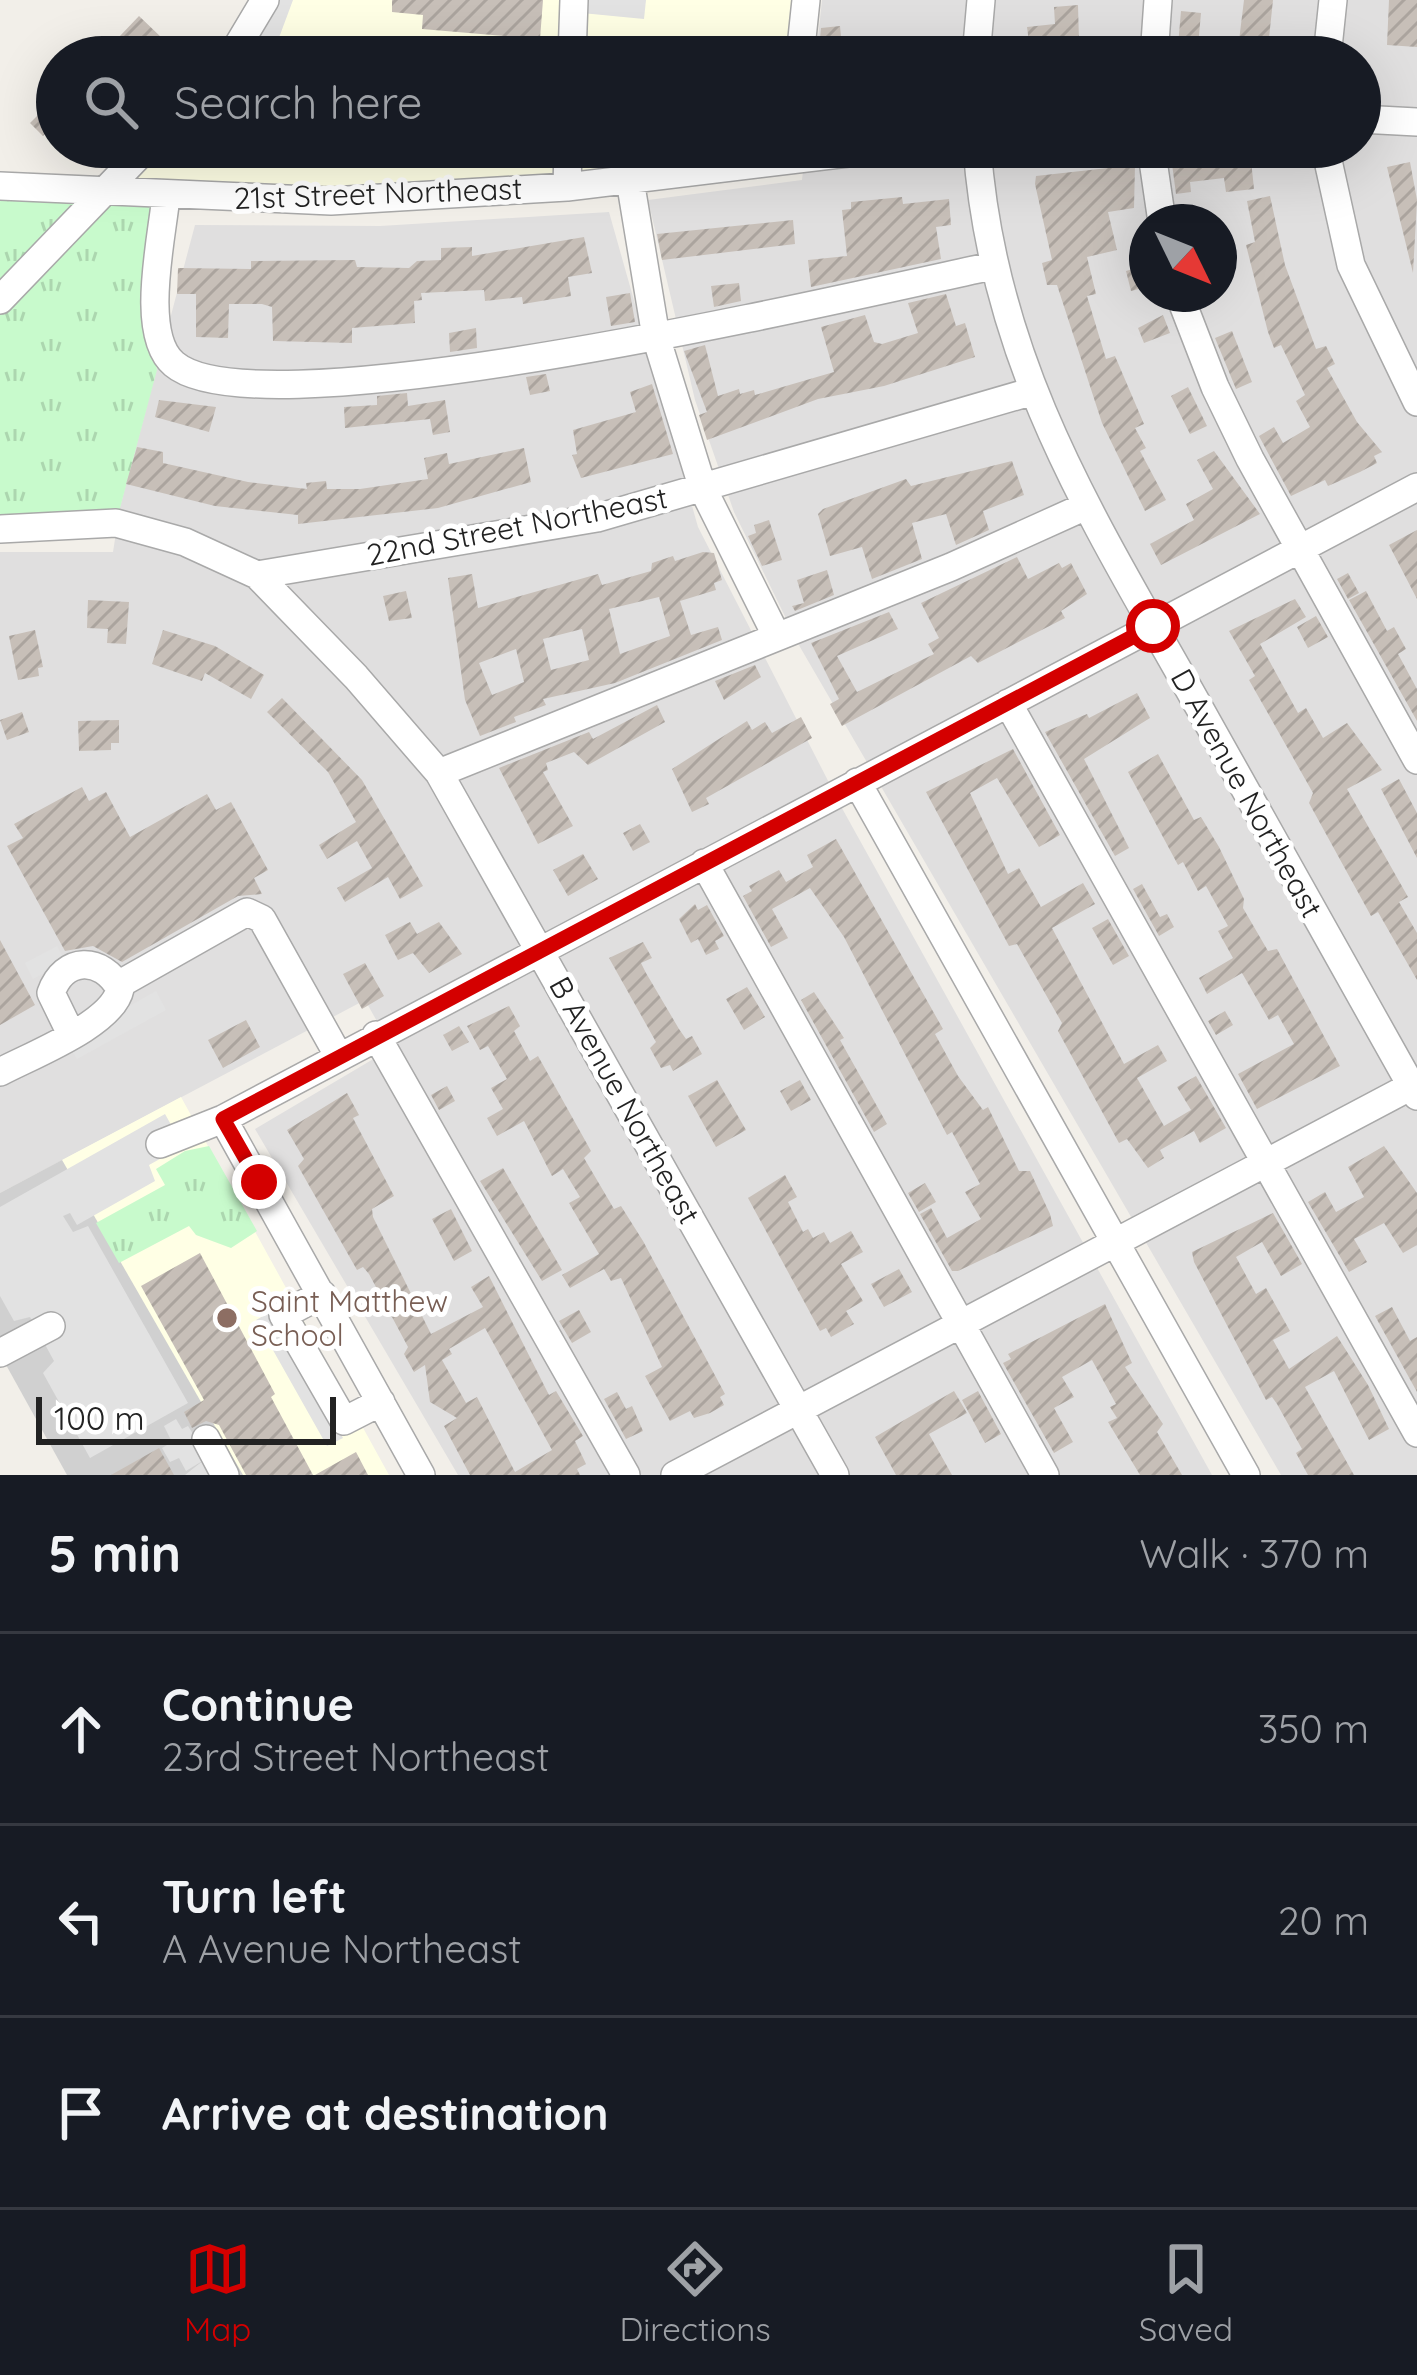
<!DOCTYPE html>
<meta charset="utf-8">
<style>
:root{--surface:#171b24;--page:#20242c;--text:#f1f3f6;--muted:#9ea1a6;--line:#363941;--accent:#d40000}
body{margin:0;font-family:Quicksand,sans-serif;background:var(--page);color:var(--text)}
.compass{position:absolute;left:1129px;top:204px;width:108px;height:108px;border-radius:50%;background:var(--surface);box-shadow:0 12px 48px #0002;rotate:133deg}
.scale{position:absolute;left:36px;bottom:30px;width:300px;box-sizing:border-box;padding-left:12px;border:6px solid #222;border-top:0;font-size:33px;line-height:42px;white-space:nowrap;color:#222;-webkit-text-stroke:9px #fff;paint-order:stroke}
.stop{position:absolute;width:36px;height:36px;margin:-27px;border:9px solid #d40000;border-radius:50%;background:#fff}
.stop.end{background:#d40000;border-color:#fff;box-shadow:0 3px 12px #0008}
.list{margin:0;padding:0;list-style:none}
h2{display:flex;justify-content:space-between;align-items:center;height:156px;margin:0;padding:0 48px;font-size:51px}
h2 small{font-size:39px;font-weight:400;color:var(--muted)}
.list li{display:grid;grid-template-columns:78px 1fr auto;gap:36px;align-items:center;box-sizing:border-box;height:192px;padding:0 48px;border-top:3px solid var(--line)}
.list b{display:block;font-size:45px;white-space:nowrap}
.list p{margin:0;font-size:39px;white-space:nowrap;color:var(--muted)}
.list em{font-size:39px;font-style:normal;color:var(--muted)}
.icon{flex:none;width:66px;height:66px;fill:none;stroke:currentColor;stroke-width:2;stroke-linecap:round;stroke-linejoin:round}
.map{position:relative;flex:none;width:1417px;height:1475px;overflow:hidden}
.search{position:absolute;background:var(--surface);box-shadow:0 12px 48px #0002;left:36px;right:36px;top:36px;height:132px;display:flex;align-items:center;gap:30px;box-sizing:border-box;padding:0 42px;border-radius:66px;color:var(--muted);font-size:45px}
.sheet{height:732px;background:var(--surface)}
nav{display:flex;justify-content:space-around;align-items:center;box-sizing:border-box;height:168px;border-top:3px solid var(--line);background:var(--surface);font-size:33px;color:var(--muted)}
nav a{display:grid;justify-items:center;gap:6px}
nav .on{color:var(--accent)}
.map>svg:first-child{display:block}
</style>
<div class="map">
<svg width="1417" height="1475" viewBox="0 0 1417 1475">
<defs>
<pattern id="park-tufts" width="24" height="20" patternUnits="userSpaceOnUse" patternTransform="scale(3)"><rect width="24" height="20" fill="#c8facc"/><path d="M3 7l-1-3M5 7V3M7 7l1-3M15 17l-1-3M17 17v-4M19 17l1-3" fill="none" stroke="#acd6af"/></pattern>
<pattern id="building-hatch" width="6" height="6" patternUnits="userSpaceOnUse" patternTransform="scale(3)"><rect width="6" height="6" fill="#c7bfb8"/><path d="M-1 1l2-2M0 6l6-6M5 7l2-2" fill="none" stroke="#aba49e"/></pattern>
</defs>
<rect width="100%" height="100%" fill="#f2efe9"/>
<path fill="#e0dfdf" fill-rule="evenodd" d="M 822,0 L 1417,0 L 1417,1475 L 1281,1475 L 800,647 L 734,512 L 695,400 L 648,200 L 802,180 L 806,147 L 1360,147 L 1360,57 L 816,57 ZM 1147,222 L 1219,222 L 1219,294 L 1147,294 Z
M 609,212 L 698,527 L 843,810 L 1212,1475 L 458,1475 L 255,1129 L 392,1048 L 365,1000 L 0,1193 L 0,552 L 113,552 L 120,507 L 195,225 L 380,226 Z"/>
<path fill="#ffffe5" d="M 265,0 L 807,0 L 802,57 L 231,57 Z
M 147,147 L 795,147 L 331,201 L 105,191 Z
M 181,1097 L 389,1475 L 241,1475 L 62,1160 Z"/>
<path fill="#d0d0d0" d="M 62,1160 L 243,1475 L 67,1475 L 0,1354 L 0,1193 Z"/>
<path fill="url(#park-tufts)" d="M 0,186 L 154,195 L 147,309 L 157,370 L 116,523 L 0,529 Z
M 209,1146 L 257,1231 L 231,1248 L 196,1235 L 189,1226 L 119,1263 L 96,1223 L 165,1185 L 156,1169 L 185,1151 Z"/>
<path fill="#e2e2e2" d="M 275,0 L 293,0 L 280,35 L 267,57 L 245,57 Z
M 562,0 L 646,0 L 644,19 L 561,11 Z
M 57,946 L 65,962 L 33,979 L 25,963 Z
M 156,991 L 166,1010 L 77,1059 L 66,1042 Z
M 165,1114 L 183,1146 L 149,1165 L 155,1181 L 77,1225 L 70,1213 L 63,1216 L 73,1232 L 88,1226 L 188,1403 L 90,1458 L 43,1373 L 54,1361 L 30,1317 L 14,1321 L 0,1296 L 0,1207 Z
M 272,1311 L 343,1438 L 327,1446 L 256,1320 Z
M 176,1419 L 182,1429 L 188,1426 L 219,1475 L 185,1475 L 204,1460 L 186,1471 L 179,1458 L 170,1462 L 162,1448 L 172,1442 L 164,1426 Z"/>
<path fill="url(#building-hatch)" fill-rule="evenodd" d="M 392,0 L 543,0 L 540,39 L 422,29 L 423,15 L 392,12 Z
M 1244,0 L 1273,0 L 1267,57 L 1237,57 Z
M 1389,0 L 1417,0 L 1417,47 L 1387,45 Z
M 1078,5 L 1079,41 L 1096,40 L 1097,57 L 1031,57 L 1027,27 L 1055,24 L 1054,7 Z
M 1181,11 L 1201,13 L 1197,57 L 1177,57 Z
M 139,16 L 162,38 L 137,57 L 100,57 Z
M 840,26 L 842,47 L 819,50 L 821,28 Z
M 44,109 L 57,122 L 43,136 L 30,123 Z
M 1232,159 L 1251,160 L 1254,189 L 1226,192 L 1224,178 L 1190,182 L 1191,192 L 1176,194 L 1172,164 Z
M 1410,162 L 1417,200 L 1413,273 L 1387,167 Z
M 1135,165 L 1134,208 L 1108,212 L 1117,250 L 1087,257 L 1096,294 L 1087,296 L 1106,359 L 1115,356 L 1144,424 L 1135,428 L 1146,448 L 1140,451 L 1166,500 L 1145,511 L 1102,423 L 1057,285 L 1047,285 L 1042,263 L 1052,260 L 1035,184 L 1036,176 Z
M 1270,196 L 1285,265 L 1316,349 L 1326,346 L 1335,364 L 1327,368 L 1357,422 L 1382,452 L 1374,456 L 1377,463 L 1360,472 L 1328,486 L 1325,480 L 1291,496 L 1259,436 L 1274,427 L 1283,443 L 1310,427 L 1296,401 L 1305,395 L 1281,345 L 1274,348 L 1268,332 L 1246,245 L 1255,242 L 1247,201 Z
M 902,197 L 903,204 L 949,199 L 951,225 L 936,227 L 941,259 L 811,287 L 808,260 L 847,256 L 842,210 L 851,209 L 851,202 Z
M 793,220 L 795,244 L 662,260 L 657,234 Z
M 584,237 L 592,273 L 568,277 L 571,296 L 523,304 L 522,297 L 485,301 L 484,290 L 421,293 L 422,300 L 414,301 L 415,323 L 352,328 L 352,343 L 273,341 L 272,307 L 262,304 L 229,304 L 228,338 L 196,337 L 196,294 L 177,294 L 178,268 L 251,269 L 251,261 L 355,260 L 357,267 L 409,268 L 417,261 L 441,260 L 441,248 L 472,247 L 472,256 Z
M 1147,265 L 1147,287 L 1131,291 L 1126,271 Z
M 739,283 L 741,301 L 714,307 L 711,286 Z
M 630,293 L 635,322 L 611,326 L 606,297 Z
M 946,294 L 956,326 L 965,323 L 975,357 L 884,386 L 818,399 L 707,440 L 699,415 L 707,412 L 684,351 L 705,345 L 718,396 L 739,389 L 740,394 L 754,390 L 755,395 L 834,372 L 821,327 L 865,315 L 874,342 L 882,344 L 918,333 L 908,303 Z
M 1163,315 L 1170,333 L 1144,343 L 1138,328 Z
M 476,328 L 477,348 L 450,352 L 449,333 Z
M 1232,331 L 1252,382 L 1236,389 L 1215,338 Z
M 546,374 L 550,391 L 530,395 L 526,377 Z
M 652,384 L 673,454 L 581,478 L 572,455 L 577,454 L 573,430 L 636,412 L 630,392 Z
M 1188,387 L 1207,426 L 1190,434 L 1171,396 Z
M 407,393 L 408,406 L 445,400 L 450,432 L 433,435 L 430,419 L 345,428 L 344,407 L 377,405 L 377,396 Z
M 159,400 L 216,407 L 209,432 L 155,417 Z
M 137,447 L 163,452 L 163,463 L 248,482 L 307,489 L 306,483 L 326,481 L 327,489 L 360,489 L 428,479 L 424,458 L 447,453 L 449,464 L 524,448 L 531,482 L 438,508 L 298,524 L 298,515 L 215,506 L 126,484 Z
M 1214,451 L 1260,514 L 1161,565 L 1150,544 L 1194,520 L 1186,504 L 1213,489 L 1197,460 Z
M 1012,461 L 1024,495 L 983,511 L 989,530 L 956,545 L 946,514 L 912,523 L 922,559 L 872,579 L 862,547 L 830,556 L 818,514 L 823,509 L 906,479 L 911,486 Z
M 769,520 L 782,560 L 762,566 L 748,536 L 756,533 L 754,525 Z
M 1417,530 L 1417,599 L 1389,545 Z
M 703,552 L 714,553 L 722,580 L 714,583 L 716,590 L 680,601 L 691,635 L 718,627 L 722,640 L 615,683 L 543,699 L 546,705 L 514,717 L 516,722 L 480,736 L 465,700 L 448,578 L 472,574 L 478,608 L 598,574 L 602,585 L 651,571 L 652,563 L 673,556 L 675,561 ZM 659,597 L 670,636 L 620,654 L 609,609 ZM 582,629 L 589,660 L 551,670 L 543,639 ZM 516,649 L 524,682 L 492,695 L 479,663 Z
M 1017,557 L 1028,579 L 1059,563 L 1062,568 L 1071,563 L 1087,594 L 1061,611 L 1065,618 L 978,663 L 971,656 L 842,726 L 830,704 L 839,699 L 811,643 L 889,612 L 898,629 L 837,656 L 857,692 L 934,654 L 928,644 L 939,638 L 921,603 Z
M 827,570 L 834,595 L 795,611 L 792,606 L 804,603 L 797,580 Z
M 1348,573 L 1359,593 L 1348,599 L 1337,579 Z
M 406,591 L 412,618 L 389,621 L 383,596 Z
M 1366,591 L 1387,631 L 1394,627 L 1406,649 L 1398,654 L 1417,689 L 1417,721 L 1349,600 Z
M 1295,599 L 1306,617 L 1260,644 L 1298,713 L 1306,708 L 1323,738 L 1347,723 L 1382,770 L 1347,789 L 1408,897 L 1399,902 L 1417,933 L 1417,980 L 1378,912 L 1371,916 L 1309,803 L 1313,793 L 1249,680 L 1255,676 L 1229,631 Z
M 88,600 L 129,602 L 126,644 L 107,643 L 108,629 L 87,628 Z
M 1316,616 L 1328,637 L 1308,648 L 1297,627 Z
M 35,630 L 43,667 L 38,668 L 39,676 L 18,680 L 9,636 Z
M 163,630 L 215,646 L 264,675 L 251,699 L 205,673 L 202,681 L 152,664 Z
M 755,665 L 761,677 L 724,700 L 715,681 Z
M 1137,693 L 1150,718 L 1084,759 L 1129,848 L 1115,856 L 1045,732 L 1087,714 L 1089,718 Z
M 282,698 L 362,780 L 423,886 L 400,899 L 388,877 L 345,902 L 337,888 L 372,868 L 357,841 L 327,859 L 319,845 L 356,822 L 328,772 L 267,712 Z
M 657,705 L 665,722 L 588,765 L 574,752 L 546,763 L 548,770 L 543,772 L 573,826 L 538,844 L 499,768 L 589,732 L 593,739 Z
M 22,712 L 29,732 L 7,740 L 0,720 Z
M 801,717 L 812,738 L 706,798 L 709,804 L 692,812 L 672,769 L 747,721 L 752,730 L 765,722 L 772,733 Z
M 119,720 L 119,743 L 111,743 L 111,750 L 79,751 L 78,721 Z
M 1013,749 L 1060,835 L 1039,847 L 997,778 L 970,793 L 1008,874 L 1019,868 L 1041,907 L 1083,883 L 1095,904 L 1052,928 L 1124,1064 L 1158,1045 L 1167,1061 L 1137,1078 L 1164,1126 L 1191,1110 L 1177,1087 L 1196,1076 L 1226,1128 L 1200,1143 L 1194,1131 L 1160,1150 L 1164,1158 L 1148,1168 L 1127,1139 L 1119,1143 L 1058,1031 L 1062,1023 L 1017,944 L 1009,946 L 926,792 Z
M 1158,754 L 1194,820 L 1201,817 L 1219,847 L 1244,899 L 1243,908 L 1268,951 L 1277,949 L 1340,1066 L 1257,1109 L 1238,1074 L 1294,1044 L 1278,1015 L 1269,1020 L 1242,973 L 1207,994 L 1199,978 L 1233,958 L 1218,931 L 1228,926 L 1206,886 L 1198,891 L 1183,862 L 1178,865 L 1128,772 Z
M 1399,779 L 1417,813 L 1417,858 L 1381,789 Z
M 82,787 L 89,801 L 106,792 L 130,837 L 207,794 L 216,810 L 231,802 L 268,870 L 254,878 L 262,894 L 238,896 L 122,962 L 93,946 L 65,951 L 7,846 L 23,838 L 14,824 Z
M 640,824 L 650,842 L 633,851 L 623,833 Z
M 836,839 L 943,1029 L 935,1034 L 958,1076 L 983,1110 L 988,1107 L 1019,1171 L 1030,1171 L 1050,1214 L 1053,1226 L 958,1271 L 952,1271 L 920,1214 L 931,1208 L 947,1238 L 981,1219 L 965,1192 L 980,1184 L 952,1132 L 947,1135 L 844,937 L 810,888 L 772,909 L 788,938 L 771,947 L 743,896 L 752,891 L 749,886 L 779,870 L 786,882 L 813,867 L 807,855 Z
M 583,854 L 598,879 L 568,896 L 553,870 Z
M 1142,884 L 1160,917 L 1167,914 L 1174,927 L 1159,936 L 1133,889 Z
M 695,904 L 698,910 L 707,905 L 724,936 L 715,941 L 719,949 L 706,955 L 698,939 L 691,943 L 679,919 Z
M 1108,919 L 1129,956 L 1113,965 L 1092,928 Z
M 410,922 L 417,934 L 439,922 L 462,954 L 429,973 L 413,953 L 398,960 L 385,935 Z
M 0,940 L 35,1005 L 0,1025 Z
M 643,942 L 652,958 L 641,963 L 646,973 L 679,1029 L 686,1039 L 692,1036 L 702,1054 L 673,1071 L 670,1065 L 661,1068 L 650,1048 L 656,1042 L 609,958 Z
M 365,963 L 384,996 L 362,1009 L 343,974 Z
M 747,987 L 765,1017 L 744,1030 L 726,999 Z
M 814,992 L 844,1038 L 840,1040 L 887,1124 L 874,1132 L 801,1000 Z
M 509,1006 L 520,1026 L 514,1031 L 530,1061 L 538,1056 L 591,1151 L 584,1158 L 614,1209 L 621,1206 L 643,1241 L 725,1394 L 720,1397 L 724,1405 L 710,1413 L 694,1418 L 690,1411 L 670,1421 L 645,1376 L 662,1367 L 621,1278 L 611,1281 L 604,1269 L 570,1288 L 562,1275 L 599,1254 L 569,1203 L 580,1197 L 563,1169 L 552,1176 L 524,1121 L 497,1136 L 487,1118 L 503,1109 L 491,1088 L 507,1079 L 488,1046 L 480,1050 L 467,1026 Z
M 1225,1011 L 1233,1025 L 1216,1035 L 1208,1021 Z
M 246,1020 L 260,1047 L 223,1068 L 208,1040 Z
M 459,1026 L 469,1042 L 452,1051 L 443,1035 Z
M 717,1080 L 746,1130 L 716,1147 L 688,1096 Z
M 800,1080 L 811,1100 L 791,1111 L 780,1091 Z
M 447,1086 L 455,1101 L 439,1110 L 431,1095 Z
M 347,1093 L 359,1115 L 353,1118 L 394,1196 L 372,1209 L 373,1217 L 431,1334 L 483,1307 L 471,1287 L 489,1276 L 549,1395 L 556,1391 L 583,1436 L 575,1441 L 586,1464 L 577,1469 L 580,1475 L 470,1475 L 444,1426 L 457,1418 L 430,1402 L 425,1365 L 414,1372 L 404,1354 L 408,1347 L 369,1274 L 363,1267 L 357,1270 L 298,1166 L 304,1159 L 287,1130 ZM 485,1328 L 552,1450 L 515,1472 L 477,1397 L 466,1403 L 442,1360 L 452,1354 L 449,1349 Z
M 1384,1146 L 1417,1193 L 1417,1245 L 1403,1253 L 1384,1223 L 1354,1239 L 1367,1262 L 1349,1272 L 1308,1202 L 1325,1192 L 1336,1212 L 1364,1197 L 1348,1167 Z
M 503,1168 L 562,1270 L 542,1281 L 480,1181 Z
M 785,1175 L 797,1197 L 788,1202 L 803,1232 L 808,1229 L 813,1238 L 824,1232 L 830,1243 L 851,1231 L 863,1252 L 841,1264 L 863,1301 L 846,1311 L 854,1324 L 831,1337 L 826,1328 L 820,1331 L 748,1198 Z
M 925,1183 L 936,1202 L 919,1212 L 908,1193 Z
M 451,1209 L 472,1251 L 454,1261 L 432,1219 Z
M 1273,1213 L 1302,1264 L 1281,1276 L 1262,1242 L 1236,1257 L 1256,1294 L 1266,1288 L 1290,1331 L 1273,1340 L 1289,1369 L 1337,1336 L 1368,1385 L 1389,1429 L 1369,1440 L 1334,1371 L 1305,1387 L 1354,1475 L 1308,1475 L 1296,1453 L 1302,1449 L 1277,1404 L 1272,1397 L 1266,1400 L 1194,1262 L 1192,1252 Z
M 200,1253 L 275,1394 L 271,1397 L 313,1475 L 246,1475 L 219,1425 L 206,1421 L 192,1428 L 184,1412 L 204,1400 L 141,1286 Z
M 899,1269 L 912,1292 L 884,1307 L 871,1284 Z
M 1105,1304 L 1132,1363 L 1125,1367 L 1163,1424 L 1157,1432 L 1182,1475 L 1140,1475 L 1108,1422 L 1117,1418 L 1110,1407 L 1116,1404 L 1092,1360 L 1062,1377 L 1074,1397 L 1054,1408 L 1073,1442 L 1054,1453 L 1003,1363 L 1011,1359 L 1008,1354 Z
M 1392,1307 L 1410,1341 L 1417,1337 L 1417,1392 L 1375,1316 Z
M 579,1310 L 591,1332 L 572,1343 L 559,1321 Z
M 954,1391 L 967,1413 L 929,1434 L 952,1475 L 896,1475 L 875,1437 Z
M 978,1391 L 1001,1434 L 985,1443 L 962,1400 Z
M 617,1392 L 626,1409 L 632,1406 L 643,1431 L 626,1439 L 604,1399 Z
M 159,1448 L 174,1475 L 111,1475 Z
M 356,1452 L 368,1475 L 315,1475 Z"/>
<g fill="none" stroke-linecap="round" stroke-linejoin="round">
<defs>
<path id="minor" d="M 231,57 L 265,0
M 572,57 L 574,0
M 800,57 L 806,0
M 976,57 L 981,0
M 1154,57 L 1158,0
M 1327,57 L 1333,0
M 1360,119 L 1417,122
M 977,147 C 993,366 1095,522 1199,707 C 1272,837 1344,967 1417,1096
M 1151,147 L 1162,222
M 1325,147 L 1351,265 L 1417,402
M 630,180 L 656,337 L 703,489 L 776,635
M 0,186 L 331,201 L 567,187 L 898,147
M 567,187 L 568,147
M 166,196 C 162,238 139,335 174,364 C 260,437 864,293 992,266
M 1179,294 L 1215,387 L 1250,459 L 1417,760
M 0,300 L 147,147
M 0,529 L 116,523 L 185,542 L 257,575 L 597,518 L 1030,392
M 257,575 L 356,677 L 439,773 L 835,1475
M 1008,703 L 1417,1433
M 439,773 L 951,567 L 1086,506
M 857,782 L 1246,1475
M 704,863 L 1045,1475
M 118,985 L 247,912 L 262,919 L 338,1055
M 376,1035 L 626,1475
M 0,1072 C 32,1055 113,1024 120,989 C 102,956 64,956 51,993 L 71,1034
M 223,1119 L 421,1475
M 160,1144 L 223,1119 L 1417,487
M 322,1294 L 283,1315 L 344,1421 L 381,1402
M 0,1353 L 51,1326
M 206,1439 L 225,1475
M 675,1475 L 1417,1083"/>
</defs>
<use href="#minor" stroke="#a9a9a9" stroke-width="30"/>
<use href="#minor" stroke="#fff" stroke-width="27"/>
</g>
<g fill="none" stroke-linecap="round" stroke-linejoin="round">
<path stroke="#d40000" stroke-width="15" d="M 259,1182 L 223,1119 L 1153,626"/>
</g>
<circle fill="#8d6e63" stroke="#fff" stroke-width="4.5" cx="227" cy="1318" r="12"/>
<g text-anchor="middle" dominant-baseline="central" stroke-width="10" stroke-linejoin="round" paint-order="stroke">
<g font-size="30" fill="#222" stroke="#fff">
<text transform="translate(378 193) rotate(-2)">21st Street Northeast</text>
<text transform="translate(517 526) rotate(-11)">22nd Street Northeast</text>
<text transform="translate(1247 793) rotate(61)">D Avenue Northeast</text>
<text transform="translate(625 1100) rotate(61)">B Avenue Northeast</text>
</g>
<g font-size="30" fill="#785e54" stroke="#fff" text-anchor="start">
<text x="251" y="1301">Saint Matthew<tspan x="251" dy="34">School</tspan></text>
</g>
</g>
</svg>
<svg class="compass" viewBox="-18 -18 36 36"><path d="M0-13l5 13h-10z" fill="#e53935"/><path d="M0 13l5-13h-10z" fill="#9ea1a6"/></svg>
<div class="scale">100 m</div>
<div class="stop" style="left:1153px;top:626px"></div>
<div class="stop end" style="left:259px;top:1182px"></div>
<div class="search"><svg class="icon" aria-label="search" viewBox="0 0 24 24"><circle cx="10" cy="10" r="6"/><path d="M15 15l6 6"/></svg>Search here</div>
</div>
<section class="sheet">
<h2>5 min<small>Walk · 370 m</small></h2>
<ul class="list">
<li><svg class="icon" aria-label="ahead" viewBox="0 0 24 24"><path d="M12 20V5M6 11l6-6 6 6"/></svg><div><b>Continue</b><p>23rd Street Northeast</p></div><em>350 m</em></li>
<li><svg class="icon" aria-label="left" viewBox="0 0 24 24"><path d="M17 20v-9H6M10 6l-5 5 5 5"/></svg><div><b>Turn left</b><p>A Avenue Northeast</p></div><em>20 m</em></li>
<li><svg class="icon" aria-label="arrive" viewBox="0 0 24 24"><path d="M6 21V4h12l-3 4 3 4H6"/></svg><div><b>Arrive at destination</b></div></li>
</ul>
</section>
<nav>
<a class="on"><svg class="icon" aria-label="map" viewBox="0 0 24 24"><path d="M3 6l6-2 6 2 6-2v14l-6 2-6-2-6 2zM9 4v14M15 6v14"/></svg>Map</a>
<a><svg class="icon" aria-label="directions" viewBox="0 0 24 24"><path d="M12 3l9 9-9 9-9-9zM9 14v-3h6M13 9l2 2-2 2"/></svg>Directions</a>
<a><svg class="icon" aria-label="saved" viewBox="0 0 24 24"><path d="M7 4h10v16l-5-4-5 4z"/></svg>Saved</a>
</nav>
